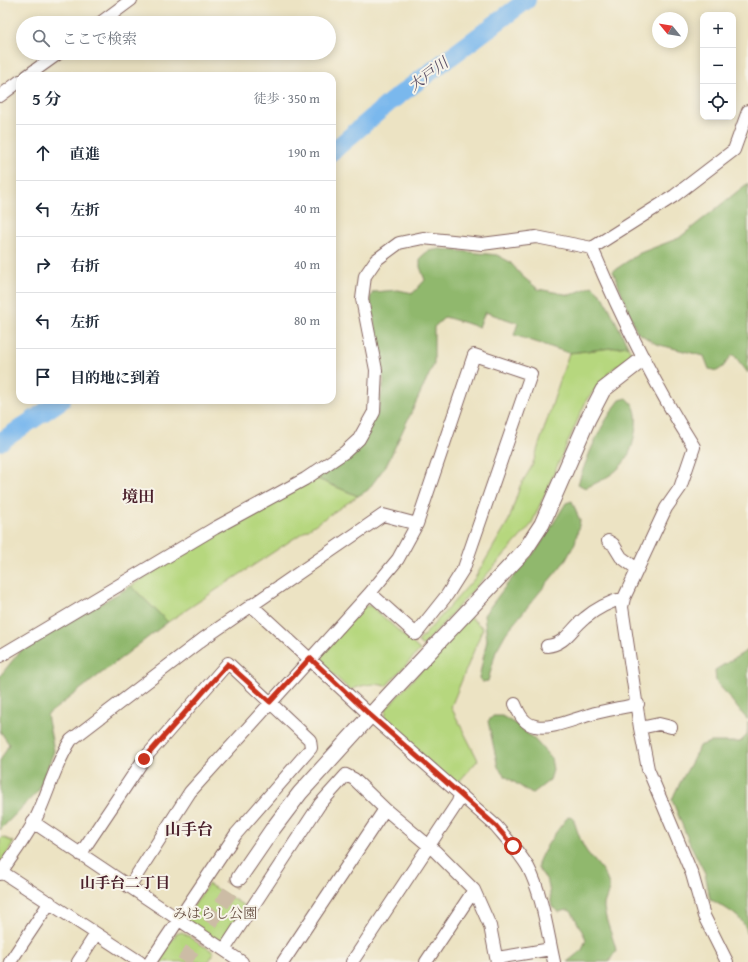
<!DOCTYPE html>
<html lang="ja">
<meta charset="utf-8">
<style>
:root{--surface:#fff;--page:#f2f2f3;--text:#1f2937;--muted:#747a83;--line:#e0e1e3}
body{margin:0;font-family:"Gentium Book Plus","Noto Serif JP",serif;background:var(--page);color:var(--text)}
.controls{position:absolute;right:12px;top:12px;display:grid;overflow:hidden;border-radius:8px;box-shadow:0 2px 10px #0003}
.controls button{width:36px;height:36px;display:grid;place-items:center;padding:0;border:0;border-bottom:1px solid var(--line);background:var(--surface);color:var(--text);font:20px sans-serif}
.compass{position:absolute;left:652px;top:12px;width:36px;height:36px;border-radius:50%;background:var(--surface);box-shadow:0 2px 10px #0003;rotate:300deg}
.stop{position:absolute;width:12px;height:12px;margin:-9px;border:3px solid #c8321e;border-radius:50%;background:#fff}
.stop.end{background:#c8321e;border-color:#fff;box-shadow:0 1px 4px #0008}
.list{margin:0;padding:0;list-style:none}
h2{display:flex;justify-content:space-between;align-items:center;height:52px;margin:0;padding:0 16px;font-size:17px}
h2 small{font-size:13px;font-weight:400;color:var(--muted)}
.list li{display:grid;grid-template-columns:26px 1fr auto;gap:12px;align-items:center;box-sizing:border-box;height:56px;padding:0 16px;border-top:1px solid var(--line)}
.list b{display:block;font-size:15px;white-space:nowrap}
.list em{font-size:13px;font-style:normal;color:var(--muted)}
.icon{flex:none;width:22px;height:22px;fill:none;stroke:currentColor;stroke-width:2;stroke-linecap:round;stroke-linejoin:round}
.map{position:relative;flex:none;width:748px;height:962px;overflow:hidden}
.search{position:absolute;background:var(--surface);box-shadow:0 2px 10px #0003;left:16px;top:16px;width:320px;height:44px;display:flex;align-items:center;gap:10px;box-sizing:border-box;padding:0 14px;border-radius:22px;color:var(--muted);font-size:15px}
.panel{position:absolute;background:var(--surface);box-shadow:0 2px 10px #0003;left:16px;top:72px;width:320px;height:332px;border-radius:12px}
.map>svg:first-child{display:block}
</style>
<div class="map">
<svg width="748" height="962" viewBox="0 0 748 962">
<rect width="100%" height="100%" fill="#f7f3e8"/>
<filter id="ink" filterUnits="userSpaceOnUse"><feTurbulence type="fractalNoise" baseFrequency=".025" numOctaves="2"/><feDisplacementMap in="SourceGraphic" scale="8" xChannelSelector="R" yChannelSelector="G"/><feConvolveMatrix kernelMatrix="1 2 1 2 8 2 1 2 1" color-interpolation-filters="sRGB"/></filter>
<filter id="wash" filterUnits="userSpaceOnUse"><feTurbulence type="fractalNoise" baseFrequency=".012" numOctaves="4" result="noise"/><feDisplacementMap in="SourceGraphic" scale="16" xChannelSelector="R" yChannelSelector="G"/><feGaussianBlur stdDeviation="0.9" result="paint"/><feColorMatrix in="noise" values="0 0 0 0 0 0 0 0 0 0 0 0 0 0 0 0 0 1.4 0 .05"/><feComposite in="paint" operator="in"/></filter>
<g filter="url(#wash)">
<rect width="100%" height="100%" fill="#ece3c3"/>
<path fill="#b6d77e" stroke="#807b54" d="M 628,346 L 632,355 L 610,371 L 587,399 L 531,525 L 423,646 L 418,642 L 475,578 L 509,520 L 520,486 L 532,466 L 569,353 Z
M 315,478 L 358,496 L 168,622 L 131,586 L 202,541 Z
M 364,606 L 371,606 L 420,650 L 386,686 C 372,682 363,685 350,690 L 322,664 L 319,656 Z
M 470,617 L 483,628 L 451,707 L 478,760 L 456,785 L 385,723 L 386,709 Z
M 2,837 L 14,842 L 0,865 L 0,839 Z
M 208,884 L 245,906 L 223,939 L 219,940 L 187,920 L 188,915 Z
M 182,932 L 212,951 L 213,955 L 208,962 L 158,962 L 176,934 Z"/>
<path fill="#90b86d" stroke="#6d6c4c" d="M 748,183 L 748,373 L 734,355 L 731,356 L 723,367 L 717,371 L 709,369 L 704,356 L 656,344 L 637,332 L 613,271 L 640,253 L 679,238 Z
M 440,249 L 497,255 L 510,262 L 522,276 L 538,289 L 570,295 L 592,286 L 603,296 L 628,346 L 569,353 L 514,335 L 518,323 L 485,312 L 479,327 L 445,317 L 434,327 L 434,364 L 387,464 L 368,490 L 358,496 L 315,478 L 377,415 L 384,382 L 370,298 L 373,292 L 398,290 L 413,293 L 425,280 L 420,267 L 420,258 L 428,251 Z
M 627,398 C 636,406 637,414 636,426 C 632,462 618,474 585,488 L 578,484 C 588,454 600,425 620,400 Z
M 572,501 L 580,521 L 575,543 L 566,560 L 506,633 L 496,651 L 488,681 L 482,682 L 479,678 L 487,640 L 484,615 L 508,583 L 538,548 L 566,503 Z
M 131,586 L 168,622 L 47,715 L 54,751 L 38,791 L 0,830 L 0,761 L 9,744 L 0,731 L 0,676 L 21,650 Z
M 748,650 L 748,720 C 736,708 728,694 716,682 L 715,670 Z
M 493,716 L 502,716 L 517,725 L 535,740 L 551,758 L 553,770 L 550,780 L 532,794 L 505,776 L 498,767 L 488,721 Z
M 748,722 L 748,938 C 747,917 726,909 710,899 L 705,873 L 690,844 L 672,800 C 679,781 692,765 699,746 L 711,742 L 740,742 L 747,735 Z
M 568,817 L 573,818 C 577,829 580,842 587,852 C 595,862 604,870 608,882 C 612,892 603,900 604,908 C 606,923 613,936 616,950 L 609,962 L 567,962 L 582,950 L 586,939 L 572,912 L 568,910 L 559,912 L 552,907 C 550,899 550,891 548,883 C 546,877 540,873 538,867 C 536,858 561,825 568,817 Z"/>
<g fill="none" stroke-linecap="round" stroke-linejoin="round">
<path stroke="#7ab8ed" stroke-width="18" d="M 332,152 L 390,102 L 527,0
M 0,442 L 62,400"/>
</g>
</g>
<g filter="url(#ink)">
<g fill="none" stroke-linecap="round" stroke-linejoin="round">
<path stroke="#ccbca5" stroke-width="15" stroke-dasharray="15 8" stroke-linecap="butt" d="M 184,962 L 239,878"/>
<defs>
<path id="minor" d="M 100,23 L 131,0
M 27,76 L 59,53
M 0,96 L 20,81
M 592,248 C 621,317 654,384 694,447 L 680,488 L 666,508 L 624,598 L 622,607 L 640,728 L 648,769 L 692,874 L 704,916 L 727,962
M 608,541 L 613,544 L 621,557 L 637,569
M 251,605 L 370,715 L 496,826 C 507,839 519,852 528,867 C 543,896 547,931 554,962
M 547,646 C 566,644 571,629 585,618 C 597,608 609,602 624,598
M 0,656 L 215,528 L 305,479 L 345,452 L 359,439 L 374,412 L 376,370 L 362,299 L 365,276 L 376,260 L 399,243 L 423,238 L 482,244 L 536,237 L 592,248 L 674,196 L 734,150 L 748,111
M 515,704 C 519,714 524,724 535,726 C 550,730 574,719 589,715 C 605,710 622,708 638,704
M 640,728 L 659,724 L 671,727
M 33,822 L 242,962
M 81,855 L 85,847 L 144,759 L 228,663 L 310,740 L 311,748 L 236,834 L 150,962
M 2,872 L 140,962
M 0,874 C 12,855 27,837 37,816 C 49,791 55,764 71,740 L 203,639 L 383,515 L 417,524
M 129,887 L 190,792 L 370,593 L 398,559 L 417,524 L 474,355 L 531,374 L 464,568 L 447,595 L 416,634 L 370,593
M 224,950 L 320,804 L 346,775 L 354,779 L 385,809 L 435,851 L 474,890 L 490,926 L 497,962
M 497,958 L 551,949
M 10,962 L 50,902
M 78,962 L 96,934
M 283,962 L 385,809
M 352,962 L 458,802 L 460,795
M 426,962 L 474,890"/>
<path id="tertiary" d="M 239,878 L 272,830 L 300,793 L 388,696 L 525,550 L 542,524 L 588,419 L 603,390 L 643,359"/>
</defs>
<use href="#minor" stroke="#836460" stroke-width="14"/>
<use href="#tertiary" stroke="#836460" stroke-width="17"/>
<use href="#minor" stroke="#fff" stroke-width="12"/>
<use href="#tertiary" stroke="#fff" stroke-width="15"/>
</g>
</g>
<g fill="none" stroke-linecap="round" stroke-linejoin="round" filter="url(#ink)">
<path stroke="#c8321e" stroke-width="5" d="M 144,759 L 228,664 L 270,702 L 310,658 L 370,715 L 496,826 L 513,846"/>
</g>
<g text-anchor="middle" dominant-baseline="central" stroke-width="4" stroke-linejoin="round" paint-order="stroke">
<g font-size="14" fill="#654d40" stroke="#f7f3e8">
<text x="215" y="913">みはらし公園</text>
</g>
<g font-size="15" font-style="italic" fill="#584d65" stroke="#f7f3e8">
<text transform="translate(428 74) rotate(-37)">大戸川</text>
</g>
<g font-size="15" font-weight="bold" fill="#4a1f2b" stroke="#f7f3e8">
<text x="125" y="882">山手台二丁目</text>
</g>
<g font-size="16" font-weight="bold" fill="#4a1f2b" stroke="#f7f3e8">
<text x="138" y="496">境田</text>
<text x="189" y="829">山手台</text>
</g>
</g>
</svg>
<div class="controls">
<button>+</button>
<button>−</button>
<button><svg class="icon" aria-label="locate" viewBox="0 0 24 24"><circle cx="12" cy="12" r="6"/><path d="M12 2v4M12 18v4M2 12h4M18 12h4"/></svg></button>
</div>
<svg class="compass" viewBox="-18 -18 36 36"><path d="M0-13l5 13h-10z" fill="#e53935"/><path d="M0 13l5-13h-10z" fill="#747a83"/></svg>
<div class="stop" style="left:513px;top:846px"></div>
<div class="stop end" style="left:144px;top:759px"></div>
<div class="search"><svg class="icon" aria-label="search" viewBox="0 0 24 24"><circle cx="10" cy="10" r="6"/><path d="M15 15l6 6"/></svg>ここで検索</div>
<section class="panel">
<h2>5 分<small>徒歩 · 350 m</small></h2>
<ul class="list">
<li><svg class="icon" aria-label="ahead" viewBox="0 0 24 24"><path d="M12 20V5M6 11l6-6 6 6"/></svg><div><b>直進</b></div><em>190 m</em></li>
<li><svg class="icon" aria-label="left" viewBox="0 0 24 24"><path d="M17 20v-9H6M10 6l-5 5 5 5"/></svg><div><b>左折</b></div><em>40 m</em></li>
<li><svg class="icon" aria-label="right" viewBox="0 0 24 24"><path d="M7 20v-9h11M14 6l5 5-5 5"/></svg><div><b>右折</b></div><em>40 m</em></li>
<li><svg class="icon" aria-label="left" viewBox="0 0 24 24"><path d="M17 20v-9H6M10 6l-5 5 5 5"/></svg><div><b>左折</b></div><em>80 m</em></li>
<li><svg class="icon" aria-label="arrive" viewBox="0 0 24 24"><path d="M6 21V4h12l-3 4 3 4H6"/></svg><div><b>目的地に到着</b></div></li>
</ul>
</section>
</div>
